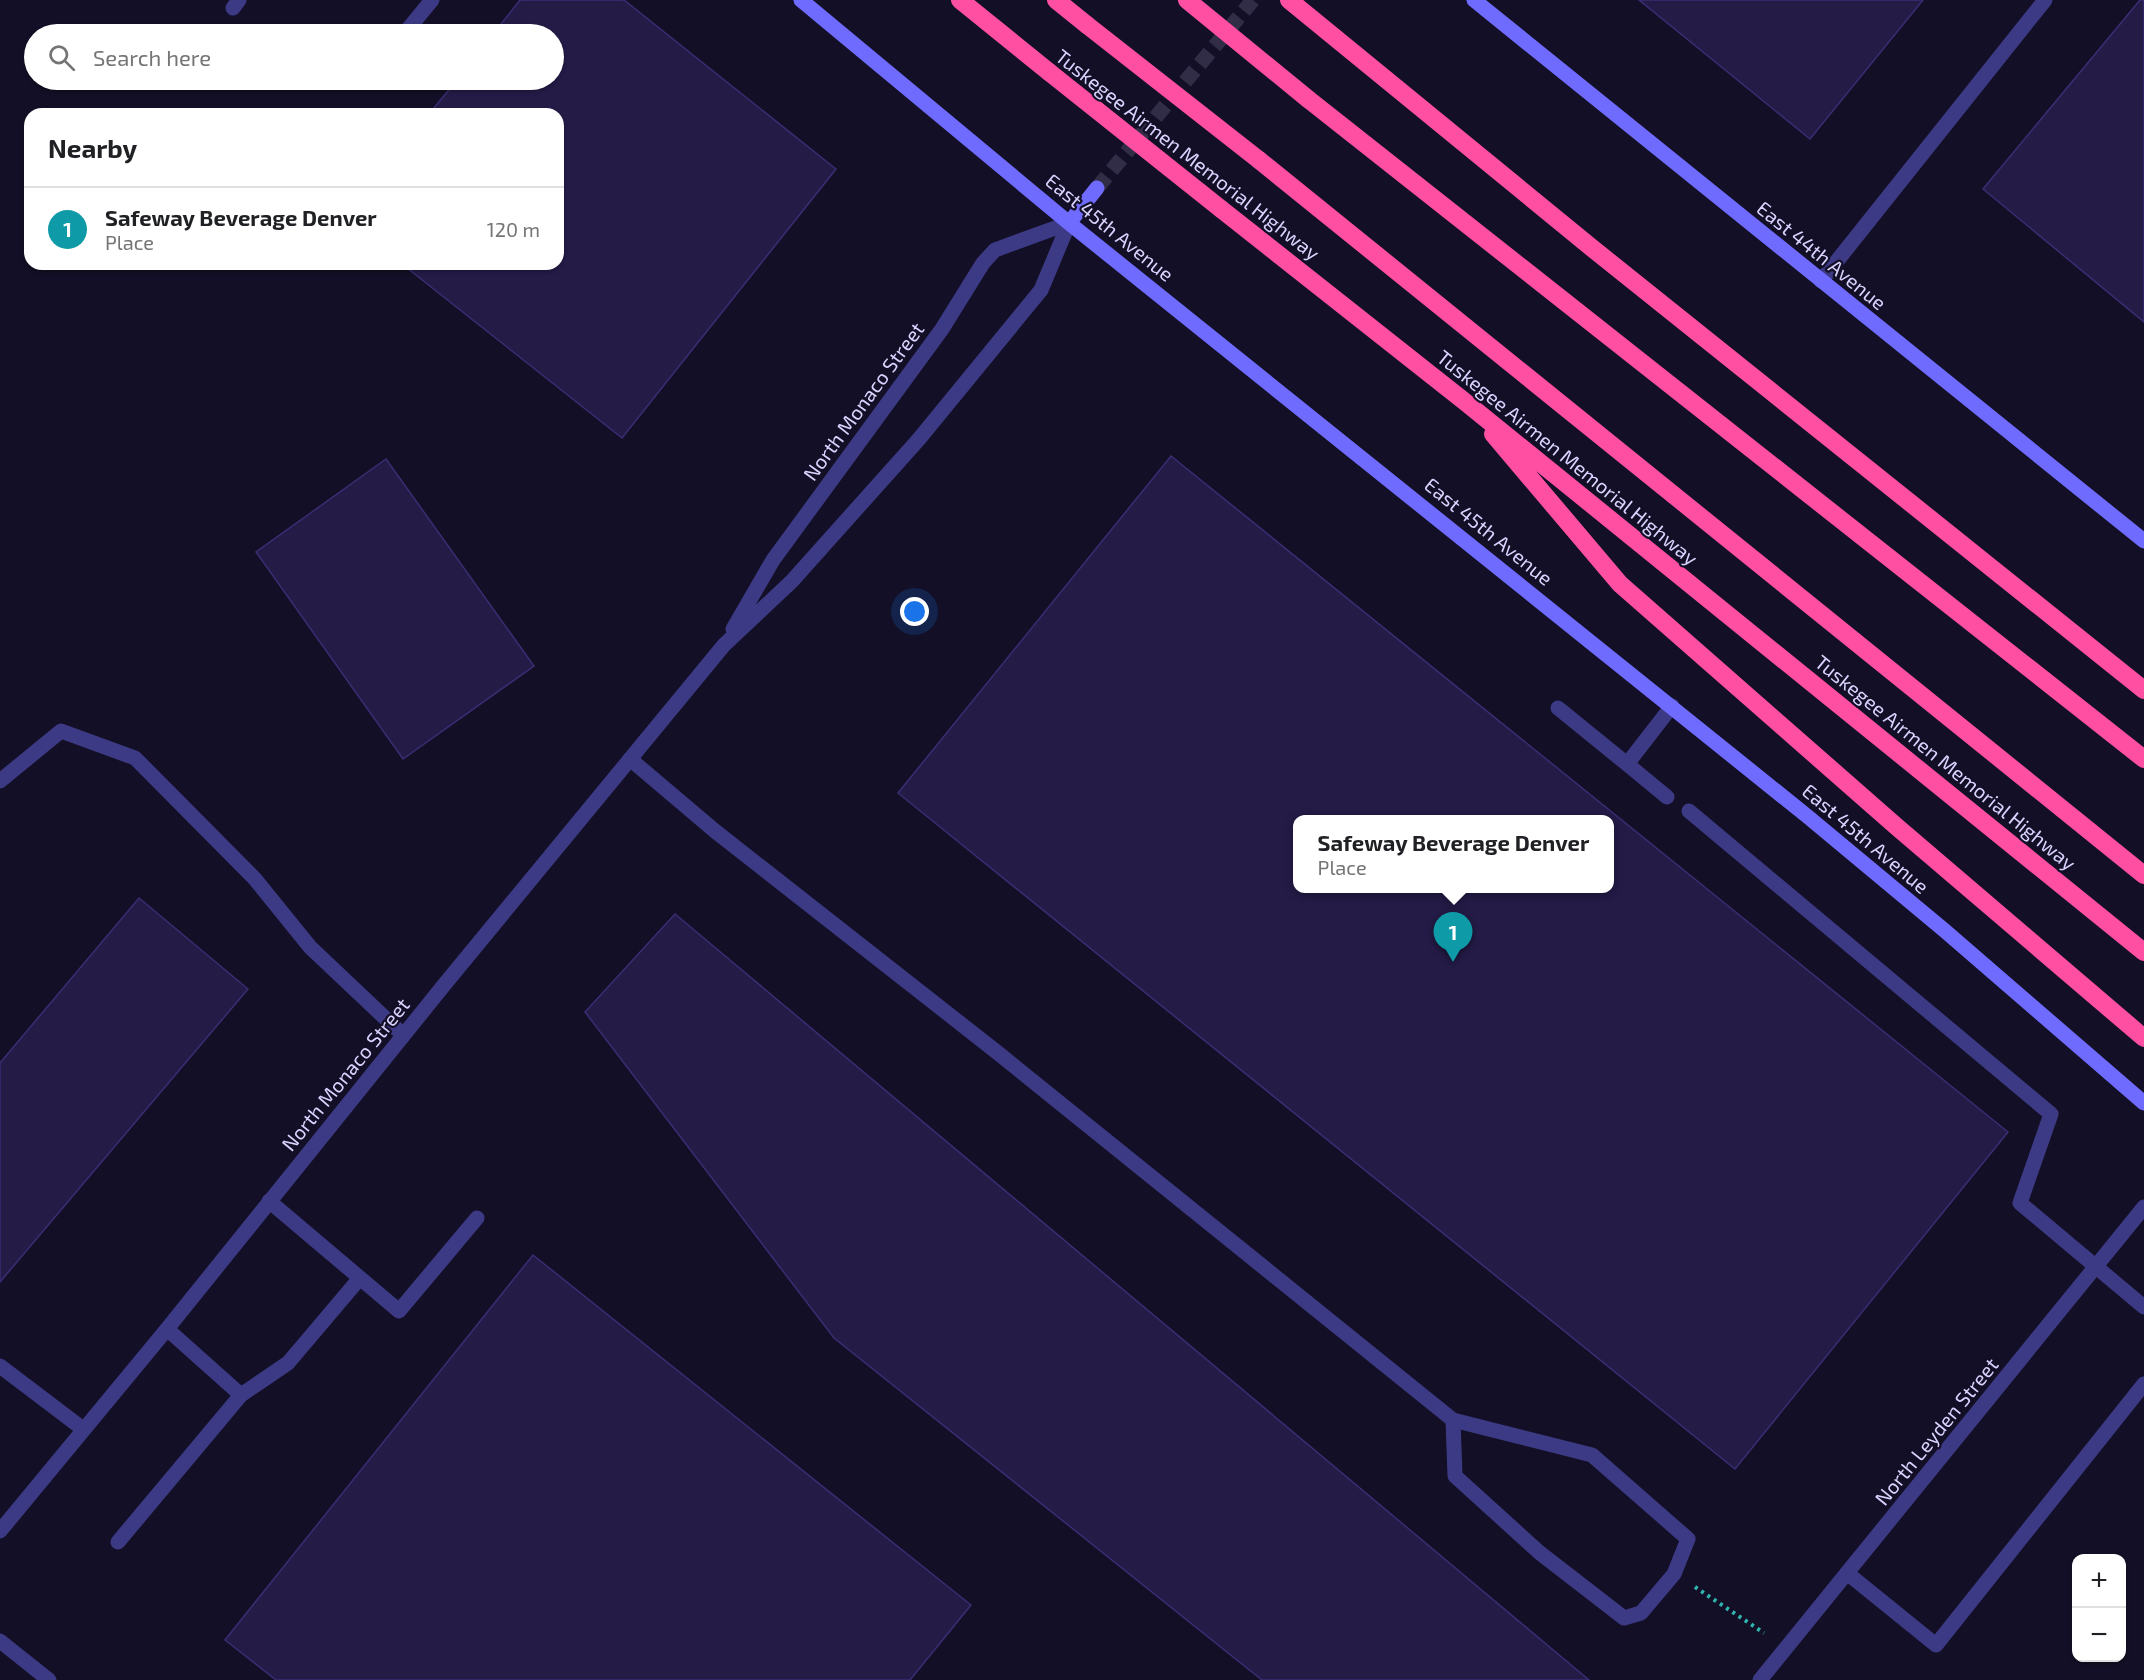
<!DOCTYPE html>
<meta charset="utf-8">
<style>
:root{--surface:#fff;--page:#f6f6f6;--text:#202124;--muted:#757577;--line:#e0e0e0;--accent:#127987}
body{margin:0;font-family:"Exo 2",sans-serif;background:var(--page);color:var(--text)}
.controls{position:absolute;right:18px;bottom:18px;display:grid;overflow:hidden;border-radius:12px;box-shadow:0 2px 4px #0004}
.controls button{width:54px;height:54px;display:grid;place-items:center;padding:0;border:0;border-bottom:2px solid var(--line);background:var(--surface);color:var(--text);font:30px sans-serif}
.you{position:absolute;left:915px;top:612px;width:21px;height:21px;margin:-15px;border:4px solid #fff;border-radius:50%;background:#1a73e8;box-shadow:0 0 0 9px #1a73e833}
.badge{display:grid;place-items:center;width:39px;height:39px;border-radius:50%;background:var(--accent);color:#fff;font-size:20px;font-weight:700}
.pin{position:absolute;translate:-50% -50px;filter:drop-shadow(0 2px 3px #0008)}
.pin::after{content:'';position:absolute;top:32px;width:21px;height:18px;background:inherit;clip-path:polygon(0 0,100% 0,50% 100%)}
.popup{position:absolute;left:1293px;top:815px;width:321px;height:78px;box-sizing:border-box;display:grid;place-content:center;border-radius:12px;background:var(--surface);filter:drop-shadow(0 2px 4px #0005);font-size:20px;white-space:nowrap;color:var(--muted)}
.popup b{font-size:22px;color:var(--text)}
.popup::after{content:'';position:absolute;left:50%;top:100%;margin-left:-12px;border:12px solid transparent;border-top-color:var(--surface)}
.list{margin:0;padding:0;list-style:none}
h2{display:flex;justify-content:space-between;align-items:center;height:78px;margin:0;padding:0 24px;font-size:26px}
h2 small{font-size:20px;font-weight:400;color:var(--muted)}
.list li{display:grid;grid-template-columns:39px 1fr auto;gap:18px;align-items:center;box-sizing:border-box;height:84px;padding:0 24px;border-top:2px solid var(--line)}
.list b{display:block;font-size:22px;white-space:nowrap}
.list p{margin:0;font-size:20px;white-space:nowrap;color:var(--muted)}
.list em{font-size:20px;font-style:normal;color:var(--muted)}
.icon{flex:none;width:33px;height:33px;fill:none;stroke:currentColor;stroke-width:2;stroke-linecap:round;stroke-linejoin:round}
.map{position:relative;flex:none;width:2144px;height:1680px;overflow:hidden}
.search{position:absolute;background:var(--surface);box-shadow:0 2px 4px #0004;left:24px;top:24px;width:540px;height:66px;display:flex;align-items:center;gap:15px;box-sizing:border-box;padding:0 21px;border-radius:33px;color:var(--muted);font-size:22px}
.panel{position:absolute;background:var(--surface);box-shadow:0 2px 4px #0004;left:24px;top:108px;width:540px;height:162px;border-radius:18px}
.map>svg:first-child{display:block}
</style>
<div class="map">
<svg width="2144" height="1680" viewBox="0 0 2144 1680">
<rect width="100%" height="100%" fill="#130f26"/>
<path fill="#241b47" stroke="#3b2d73" stroke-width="1.5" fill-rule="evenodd" d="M 520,0 L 624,0 L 836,169 L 622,438 L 402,264 L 558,264 L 558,114 L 429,114 L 457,80 L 554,80 L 554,34 L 493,34 Z
M 1639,0 L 1923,0 L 1810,139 Z
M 2140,0 L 2144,0 L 2144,322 L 1983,189 Z
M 1171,456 L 2008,1132 L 1735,1469 L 898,793 ZM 1297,820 L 1609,820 L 1609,888 L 1297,888 Z
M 386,459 L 534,666 L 403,759 L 256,552 Z
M 139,898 L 248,989 L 0,1282 L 0,1063 Z
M 675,914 L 1589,1680 L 1262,1680 L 834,1338 L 585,1012 Z
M 533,1255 L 971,1605 L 910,1680 L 276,1680 L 225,1640 Z"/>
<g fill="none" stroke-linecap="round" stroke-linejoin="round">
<path stroke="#312d47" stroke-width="15" stroke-dasharray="15 8" stroke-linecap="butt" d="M 1097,188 L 1253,0"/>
<path stroke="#2fb8b0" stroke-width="4" stroke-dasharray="3 4.5" stroke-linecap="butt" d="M 1695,1587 L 1764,1633"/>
<path stroke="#3d3a85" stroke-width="15" d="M 233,8 L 239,0
M 404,34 L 432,0
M 1821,281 L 2045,0
M 1558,708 L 1627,764
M 630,759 L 715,831 L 998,1053 L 1453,1420 L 1592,1455 L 1688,1539 L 1674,1574 L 1641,1613 L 1624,1618 L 1540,1553 L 1455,1476 L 1453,1420
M 0,781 L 61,731 L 135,758 L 255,879 L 310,947 L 403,1035
M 1667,797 L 1627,764 L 1672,706
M 1689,811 L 2051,1114 L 2020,1203 L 2144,1307
M 269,1201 L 399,1311 L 477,1218
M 0,1366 L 83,1429
M 241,1395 L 288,1363 L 360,1278
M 118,1542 L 241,1395 L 167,1329
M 1847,1573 L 1936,1645 L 2144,1384
M 0,1641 L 49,1680"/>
<path stroke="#3d3a85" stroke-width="15" d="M 733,629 L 773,560 L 942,329 L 983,263 L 995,250 L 1069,223
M 0,1531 L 167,1329 L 444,985 L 724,645 L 792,581 L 919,439 L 1041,290 L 1069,223
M 1760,1680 L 2144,1207"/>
<path stroke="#6f6bff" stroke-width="15" d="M 801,0 L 1069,223 L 1807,816 L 1944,930 L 2144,1103
M 1474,0 L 2144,541
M 1069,223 L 1097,188"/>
<path stroke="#ff4fa3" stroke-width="18" d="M 960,0 L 1049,72
M 1056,0 L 1087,25
M 1289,0 L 1592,248 L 2144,690
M 1308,99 L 2144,759
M 1259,160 L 2144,875
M 1221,209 L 1464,401 L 2144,952
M 1493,434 L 1620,584 L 1897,827 L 2144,1038"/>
<path stroke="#ff4fa3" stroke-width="18" d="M 1187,0 L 1308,99
M 1087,25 L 1259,160
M 1049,72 L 1221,209"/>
</g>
<g text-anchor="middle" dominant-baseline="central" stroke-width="4.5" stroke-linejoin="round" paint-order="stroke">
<g font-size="20" fill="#d9d4ff" stroke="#130f26">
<text transform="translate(1188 154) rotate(38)">Tuskegee Airmen Memorial Highway</text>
<text transform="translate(1110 227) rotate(39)">East 45th Avenue</text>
<text transform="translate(1822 255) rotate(39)">East 44th Avenue</text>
<text transform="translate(863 401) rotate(-54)">North Monaco Street</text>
<text transform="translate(1568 457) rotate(39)">Tuskegee Airmen Memorial Highway</text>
<text transform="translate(1489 531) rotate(39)">East 45th Avenue</text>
<text transform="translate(1946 762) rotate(39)">Tuskegee Airmen Memorial Highway</text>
<text transform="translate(1866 838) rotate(40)">East 45th Avenue</text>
<text transform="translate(345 1074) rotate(-51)">North Monaco Street</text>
<text transform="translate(1936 1431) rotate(-51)">North Leyden Street</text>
</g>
</g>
</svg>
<div class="controls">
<button>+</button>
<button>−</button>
</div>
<div class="you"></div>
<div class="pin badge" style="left:1453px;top:962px;background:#0f9aa8">1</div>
<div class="popup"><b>Safeway Beverage Denver</b>Place</div>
<div class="search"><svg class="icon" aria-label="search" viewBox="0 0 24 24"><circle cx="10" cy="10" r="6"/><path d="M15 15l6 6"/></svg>Search here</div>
<section class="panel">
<h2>Nearby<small></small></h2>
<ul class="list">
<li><span class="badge" style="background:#0f9aa8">1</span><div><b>Safeway Beverage Denver</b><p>Place</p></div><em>120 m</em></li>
</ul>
</section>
</div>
